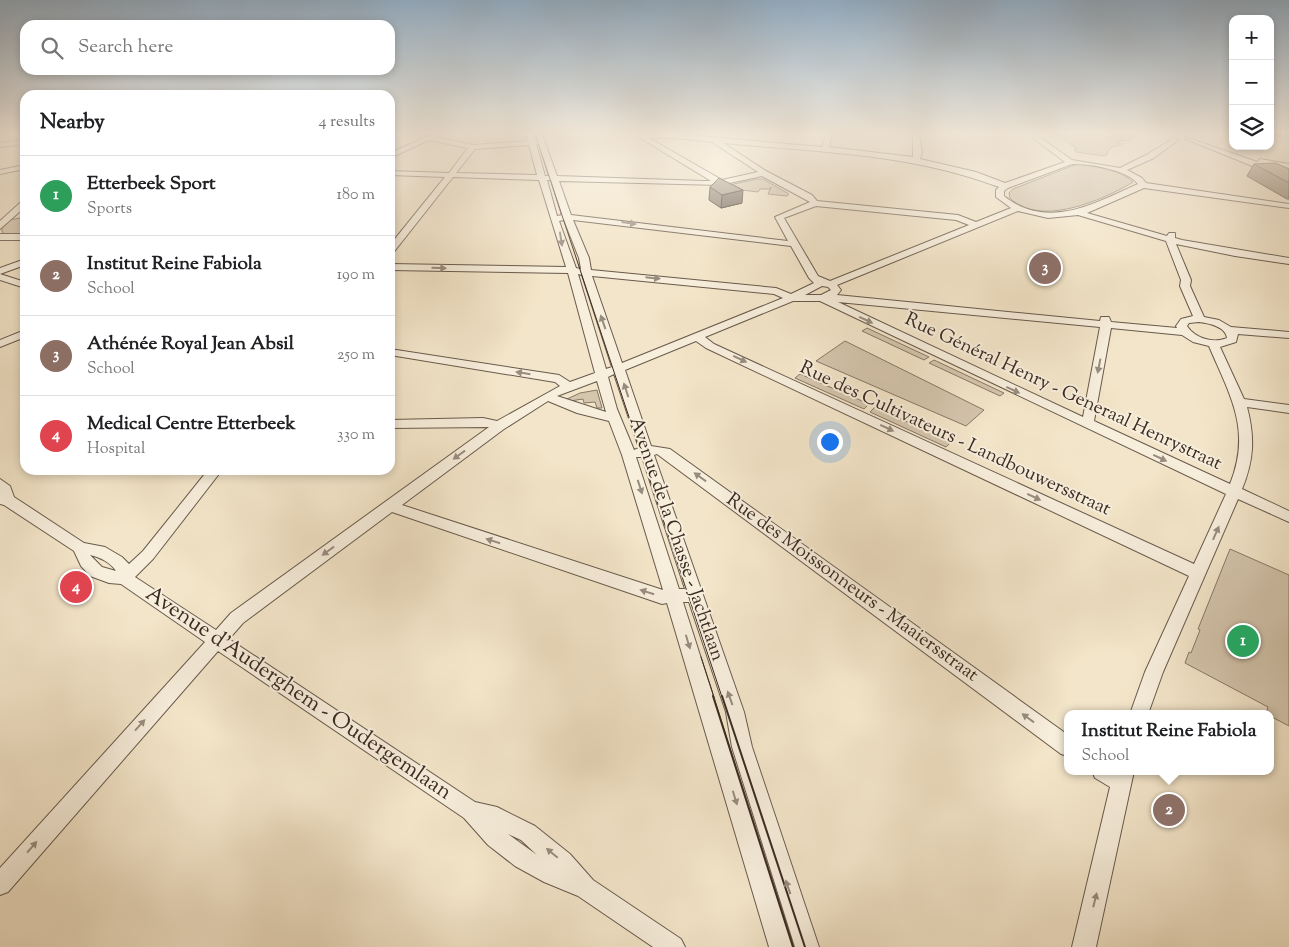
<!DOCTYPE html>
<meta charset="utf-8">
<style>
:root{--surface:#fff;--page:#f2f2f2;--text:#202124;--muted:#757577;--line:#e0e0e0;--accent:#8f2418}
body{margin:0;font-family:"Sorts Mill Goudy",serif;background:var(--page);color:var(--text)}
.controls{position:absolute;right:15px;top:15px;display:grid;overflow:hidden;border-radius:10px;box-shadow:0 2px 8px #0003}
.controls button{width:45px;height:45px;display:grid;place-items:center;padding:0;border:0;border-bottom:1px solid var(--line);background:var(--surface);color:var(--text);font:25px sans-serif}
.you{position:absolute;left:829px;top:441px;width:18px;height:18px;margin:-12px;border:4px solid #fff;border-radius:50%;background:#1a73e8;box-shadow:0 0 0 8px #1a73e833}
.badge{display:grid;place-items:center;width:32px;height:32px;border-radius:50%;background:var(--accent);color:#fff;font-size:16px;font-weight:700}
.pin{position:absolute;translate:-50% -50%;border:2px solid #fff;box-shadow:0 1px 5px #0006}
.popup{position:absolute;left:1064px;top:710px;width:210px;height:65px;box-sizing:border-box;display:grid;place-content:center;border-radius:10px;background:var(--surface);filter:drop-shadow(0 1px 4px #0005);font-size:16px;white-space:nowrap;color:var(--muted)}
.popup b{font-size:19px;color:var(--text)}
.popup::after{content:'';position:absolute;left:50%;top:100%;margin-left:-10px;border:10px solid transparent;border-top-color:var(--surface)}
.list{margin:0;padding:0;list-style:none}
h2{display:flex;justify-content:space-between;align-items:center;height:65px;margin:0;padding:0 20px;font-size:21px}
h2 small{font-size:16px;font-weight:400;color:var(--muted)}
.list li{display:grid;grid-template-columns:32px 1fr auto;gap:15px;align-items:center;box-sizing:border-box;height:80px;padding:0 20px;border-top:1px solid var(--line)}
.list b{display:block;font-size:19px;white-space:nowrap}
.list p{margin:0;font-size:16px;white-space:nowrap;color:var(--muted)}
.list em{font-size:16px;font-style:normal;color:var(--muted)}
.icon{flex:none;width:28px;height:28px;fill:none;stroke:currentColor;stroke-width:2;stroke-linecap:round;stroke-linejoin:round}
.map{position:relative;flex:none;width:1289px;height:947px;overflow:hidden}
.search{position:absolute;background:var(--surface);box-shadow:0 2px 8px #0003;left:20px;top:20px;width:375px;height:55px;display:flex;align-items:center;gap:12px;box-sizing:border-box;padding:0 18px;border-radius:15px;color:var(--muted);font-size:19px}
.panel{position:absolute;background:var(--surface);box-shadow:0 2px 8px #0003;left:20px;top:90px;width:375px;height:385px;border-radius:15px}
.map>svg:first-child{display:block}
</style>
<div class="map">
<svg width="1289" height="947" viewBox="0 0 1289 947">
<rect width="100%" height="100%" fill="#f3e5c9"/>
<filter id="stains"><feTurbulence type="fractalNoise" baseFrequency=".004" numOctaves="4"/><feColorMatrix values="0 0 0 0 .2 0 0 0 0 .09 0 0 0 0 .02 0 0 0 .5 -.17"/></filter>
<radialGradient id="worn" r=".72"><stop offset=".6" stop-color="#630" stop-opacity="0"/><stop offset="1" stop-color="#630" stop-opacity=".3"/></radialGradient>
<path fill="#d4c5ad" stroke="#877868" d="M 1055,134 L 1073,137 L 1071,134 L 1117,137 L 1116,134 L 1129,134 L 1135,137 L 1130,137 L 1131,139 L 1129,141 L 1114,140 L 1122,144 L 1112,147 L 1106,153 L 1108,154 L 1104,156 L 1076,152 L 1074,149 L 1077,149 L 1075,147 Z
M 1077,164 C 1093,166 1122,170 1133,182 C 1104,200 1038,228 1010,198 L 1009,193 L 1013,189 Z
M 757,179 L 763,179 L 789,194 L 787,196 L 768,194 L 771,187 L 770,189 L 760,189 L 758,192 L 733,189 L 729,185 Z
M 25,217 L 25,236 L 6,235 L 2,232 L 2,228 L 10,220 Z
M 867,328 L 929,357 L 924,360 L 862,331 Z
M 845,341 L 984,410 L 966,426 L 816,361 Z
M 934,360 L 1004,393 L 1000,396 L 929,363 Z
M 800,374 L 869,404 L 864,409 L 795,378 Z
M 597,390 L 602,408 L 597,408 L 595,402 L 584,403 L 583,399 L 570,401 L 567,399 L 580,393 Z
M 875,407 L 951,442 L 946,447 L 870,412 Z
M 1230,549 L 1289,575 L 1289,726 L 1270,716 L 1270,714 L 1266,714 L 1268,707 L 1185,663 L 1189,652 L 1191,653 L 1200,630 L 1198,629 Z"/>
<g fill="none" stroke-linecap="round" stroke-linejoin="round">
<defs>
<path id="minor" d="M 433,134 L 437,134 L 435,137 L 473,145 L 528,141 L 526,134 L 532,134 L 534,140 L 538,140 L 536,134 L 542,134 L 557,176 L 703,181 L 711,181 L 637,136 L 640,134 L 676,134 L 822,147 L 826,134 L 832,134 L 829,147 L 913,157 L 913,134 L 919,134 L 922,153 L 920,159 L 976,172 L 1005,183 L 1065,162 L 1028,134 L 1035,134 L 1072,160 L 1120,168 L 1148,154 L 1174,138 L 1178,138 L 1178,140 L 1154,158 L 1127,170 L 1142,178 L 1146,183 L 1289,204 L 1289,208 L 1144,188 L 1087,213 L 1167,236 L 1169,233 L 1175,233 L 1175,238 L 1182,240 L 1289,258 L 1289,264 L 1235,256 L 1176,244 L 1191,280 L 1190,286 L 1204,317 L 1219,320 L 1231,327 L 1289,332 L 1289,338 L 1238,334 L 1236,342 L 1220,347 L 1244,399 L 1289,405 L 1289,413 L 1247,407 C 1255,437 1254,460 1242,489 L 1289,511 L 1289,522 L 1238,499 L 1163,672 L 1148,714 L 1130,714 L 1145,672 L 1189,576 L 706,348 L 696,341 L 625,370 L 651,446 L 670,449 L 1068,735 L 1068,756 L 1061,754 L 657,454 L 654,455 L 744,712 L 752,747 L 819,947 L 795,947 L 732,747 L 726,712 L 689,602 L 683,602 L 793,947 L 769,947 L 667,603 L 662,604 L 392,512 L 243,623 L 229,639 L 475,802 L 497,807 L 535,826 L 570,854 L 593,880 L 681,939 L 685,947 L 653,947 L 578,896 L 544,882 L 515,866 L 488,845 L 464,818 L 218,651 L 8,892 L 0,895 L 0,868 L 205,642 L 121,584 L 109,583 L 90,576 L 81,566 L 74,551 L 4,505 L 0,504 L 0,479 L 10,486 L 14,497 L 84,543 L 105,547 L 122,557 L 129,564 L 143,551 L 208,470 L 222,470 L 153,559 L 135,577 L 216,630 L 231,613 L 489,427 L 390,428 L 390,420 L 483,418 L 497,421 L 560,386 L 555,382 L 390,355 L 390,349 L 559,375 L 570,382 L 595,373 L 568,273 L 390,270 L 390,264 L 566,267 L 539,180 L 453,177 L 393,253 L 390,254 L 390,245 L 445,177 L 390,175 L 390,171 L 449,173 L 468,148 L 429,140 L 390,158 L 390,153 ZM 649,138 L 676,138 L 712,142 L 758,172 L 722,180 ZM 723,143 C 817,152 909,153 999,187 L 996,190 L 996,197 L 1011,208 L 976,222 L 958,215 L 817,201 L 812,195 L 766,171 ZM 536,144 L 539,144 L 549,176 L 545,176 ZM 529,145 L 537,175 L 456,173 L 475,149 ZM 1072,164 C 1090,164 1126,169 1138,184 C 1095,203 1048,231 1004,196 L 1004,191 L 1008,188 ZM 762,176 L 810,202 L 775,217 L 788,241 L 571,215 L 559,181 L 720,185 ZM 547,180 L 551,180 L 562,215 L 557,216 ZM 816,206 L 956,220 L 969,225 L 830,281 L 818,276 L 784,218 ZM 1018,211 L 1048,218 L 1078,215 L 1166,241 L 1181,280 L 1180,286 L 1193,316 L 1181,319 L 1176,326 L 1177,328 L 1111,322 L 1109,317 L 1101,317 L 1100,321 L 837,295 L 841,290 L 837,285 ZM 564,220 L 579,258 L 581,269 L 576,268 L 559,221 ZM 573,220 L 791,246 L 809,278 L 814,283 L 791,294 L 776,288 L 591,270 L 589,258 ZM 578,274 L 582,275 L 612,367 L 606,369 ZM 592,276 L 774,294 L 783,298 L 622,363 ZM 822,286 L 828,287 L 831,290 L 821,295 L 805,295 ZM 793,301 L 820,301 L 1226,494 L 1194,564 L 714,344 L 705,337 ZM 838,302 L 1100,327 L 1083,417 ZM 1199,322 C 1209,323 1226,327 1227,338 C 1213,344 1195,338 1187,326 L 1189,323 ZM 1111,328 L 1182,335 L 1193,342 L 1209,346 C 1230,396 1252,429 1230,484 L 1094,421 ZM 614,374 L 639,448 L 634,450 L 617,409 L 608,377 ZM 597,381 L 606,412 L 557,396 ZM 548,401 L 577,413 L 609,421 L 622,455 L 663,590 L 402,505 L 504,429 ZM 636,457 L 642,457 L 685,589 L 679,589 ZM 90,555 C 100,557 111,563 116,571 L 102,567 ZM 508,834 L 521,840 L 537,855 Z
M 1186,137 L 1257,162 L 1260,159 L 1289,164 L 1289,168 L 1260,163 L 1289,176 L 1289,181 L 1186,139 Z
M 25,140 L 25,144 L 0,147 L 0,143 Z
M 25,165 L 25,169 L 0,174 L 0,170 Z
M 22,201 L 25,201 L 25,207 L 0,229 L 0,221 Z
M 0,234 L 25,234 L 25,240 L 0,240 Z
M 25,259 L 25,265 L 0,274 L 0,268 Z
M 0,274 L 25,282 L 25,288 L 0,280 Z
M 25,330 L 25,337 L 0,347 L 0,340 Z
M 1092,771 L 1134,771 L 1096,947 L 1072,947 L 1110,787 L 1095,778 Z"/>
</defs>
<use href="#minor" stroke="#685a4c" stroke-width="2"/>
<use href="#minor" fill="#f7eedc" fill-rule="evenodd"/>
<path stroke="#3a2b22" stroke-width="1" d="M 535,134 L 722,697
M 701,657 L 714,697"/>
<path stroke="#3a2b22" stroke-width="2" d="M 713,696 L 793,947
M 722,696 L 805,947"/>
<defs>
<path id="rail" d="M 1270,134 L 1289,137"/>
</defs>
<use href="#rail" stroke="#3a2b22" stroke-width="3"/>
<use href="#rail" stroke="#f7eedc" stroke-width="2" stroke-dasharray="6" stroke-linecap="butt"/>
</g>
<path fill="#847868" stroke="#3a2b22" d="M 1254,164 L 1289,169 L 1289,199 L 1287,199 L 1247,176 Z
M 710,187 L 742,203 L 721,208 L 709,200 Z"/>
<path fill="#6c6255" stroke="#3a2b22" d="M 743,190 L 742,203 L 721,208 L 722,195 Z"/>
<path fill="#9a8c79" stroke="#3a2b22" d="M 1276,163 L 1289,169 L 1289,183 L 1254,164 Z
M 719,178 L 743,190 L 722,195 L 710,187 Z"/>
<defs><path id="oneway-solid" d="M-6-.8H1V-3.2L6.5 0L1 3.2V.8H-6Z" transform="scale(1.25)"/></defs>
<g fill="#988c7f">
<use href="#oneway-solid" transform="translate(629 223) rotate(8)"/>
<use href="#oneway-solid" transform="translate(561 239) rotate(81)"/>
<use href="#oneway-solid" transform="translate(439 268) rotate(1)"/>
<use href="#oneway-solid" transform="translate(653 278) rotate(6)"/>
<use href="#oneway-solid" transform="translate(866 320) rotate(25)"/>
<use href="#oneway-solid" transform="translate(603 322) rotate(-109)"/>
<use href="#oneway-solid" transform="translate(740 359) rotate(25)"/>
<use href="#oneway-solid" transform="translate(1099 366) rotate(101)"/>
<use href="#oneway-solid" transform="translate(523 373) rotate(-171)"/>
<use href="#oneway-solid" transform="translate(626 390) rotate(-108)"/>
<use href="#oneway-solid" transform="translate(1013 390) rotate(25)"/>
<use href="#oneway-solid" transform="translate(887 428) rotate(25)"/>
<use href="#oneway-solid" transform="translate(459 455) rotate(144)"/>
<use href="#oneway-solid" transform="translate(1160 458) rotate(25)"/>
<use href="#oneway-solid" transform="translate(700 477) rotate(-144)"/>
<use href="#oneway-solid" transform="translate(640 487) rotate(72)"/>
<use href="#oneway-solid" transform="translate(1034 497) rotate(25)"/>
<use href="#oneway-solid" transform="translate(1216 533) rotate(-66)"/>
<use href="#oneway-solid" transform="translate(493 541) rotate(-162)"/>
<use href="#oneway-solid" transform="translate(328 551) rotate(144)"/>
<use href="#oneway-solid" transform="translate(647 592) rotate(-162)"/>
<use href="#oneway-solid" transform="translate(688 642) rotate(73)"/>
<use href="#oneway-solid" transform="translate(730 698) rotate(-110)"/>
<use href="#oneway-solid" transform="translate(1028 718) rotate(-144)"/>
<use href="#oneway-solid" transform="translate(140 725) rotate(-48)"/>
<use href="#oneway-solid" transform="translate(735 798) rotate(73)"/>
<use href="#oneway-solid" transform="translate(32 847) rotate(-49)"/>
<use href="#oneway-solid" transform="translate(552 853) rotate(-140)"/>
<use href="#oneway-solid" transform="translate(788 887) rotate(-109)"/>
<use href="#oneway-solid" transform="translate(1095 900) rotate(-76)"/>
</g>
<linearGradient id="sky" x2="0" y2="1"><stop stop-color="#93aec5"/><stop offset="0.5" stop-color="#faf3e7"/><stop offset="1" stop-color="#faf3e7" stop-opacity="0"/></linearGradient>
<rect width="1289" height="266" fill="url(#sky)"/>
<g text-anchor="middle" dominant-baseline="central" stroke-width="4" stroke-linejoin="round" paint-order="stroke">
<g font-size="19" fill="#3a2b22" stroke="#f7eedc">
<text transform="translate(1063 392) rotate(25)">Rue Général Henry - Generaal Henrystraat</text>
<text transform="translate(955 439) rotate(25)">Rue des Cultivateurs - Landbouwersstraat</text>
<text transform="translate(676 539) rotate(71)">Avenue de la Chasse - Jachtlaan</text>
<text transform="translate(852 588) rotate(36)">Rue des Moissonneurs - Maaiersstraat</text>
</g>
<g font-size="22" fill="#3a2b22" stroke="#f7eedc">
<text transform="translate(298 694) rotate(34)">Avenue d'Auderghem - Oudergemlaan</text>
</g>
</g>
<rect width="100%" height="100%" filter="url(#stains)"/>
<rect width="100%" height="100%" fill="url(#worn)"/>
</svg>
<div class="controls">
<button>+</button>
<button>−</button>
<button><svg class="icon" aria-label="layers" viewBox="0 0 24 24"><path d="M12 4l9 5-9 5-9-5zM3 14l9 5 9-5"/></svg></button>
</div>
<div class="you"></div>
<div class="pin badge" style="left:1243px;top:641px;background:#2e9e5b">1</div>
<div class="pin badge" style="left:1169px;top:810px;background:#8d6e63">2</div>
<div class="popup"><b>Institut Reine Fabiola</b>School</div>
<div class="pin badge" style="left:1045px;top:268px;background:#8d6e63">3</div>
<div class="pin badge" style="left:76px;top:587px;background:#e0444e">4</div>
<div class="search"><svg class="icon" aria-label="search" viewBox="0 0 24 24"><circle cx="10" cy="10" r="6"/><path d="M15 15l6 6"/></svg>Search here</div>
<section class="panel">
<h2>Nearby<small>4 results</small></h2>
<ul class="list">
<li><span class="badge" style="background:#2e9e5b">1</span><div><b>Etterbeek Sport</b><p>Sports</p></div><em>180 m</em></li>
<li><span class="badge" style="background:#8d6e63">2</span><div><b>Institut Reine Fabiola</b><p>School</p></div><em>190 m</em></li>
<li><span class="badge" style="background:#8d6e63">3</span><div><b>Athénée Royal Jean Absil</b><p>School</p></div><em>250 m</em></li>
<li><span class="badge" style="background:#e0444e">4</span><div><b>Medical Centre Etterbeek</b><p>Hospital</p></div><em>330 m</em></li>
</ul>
</section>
</div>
